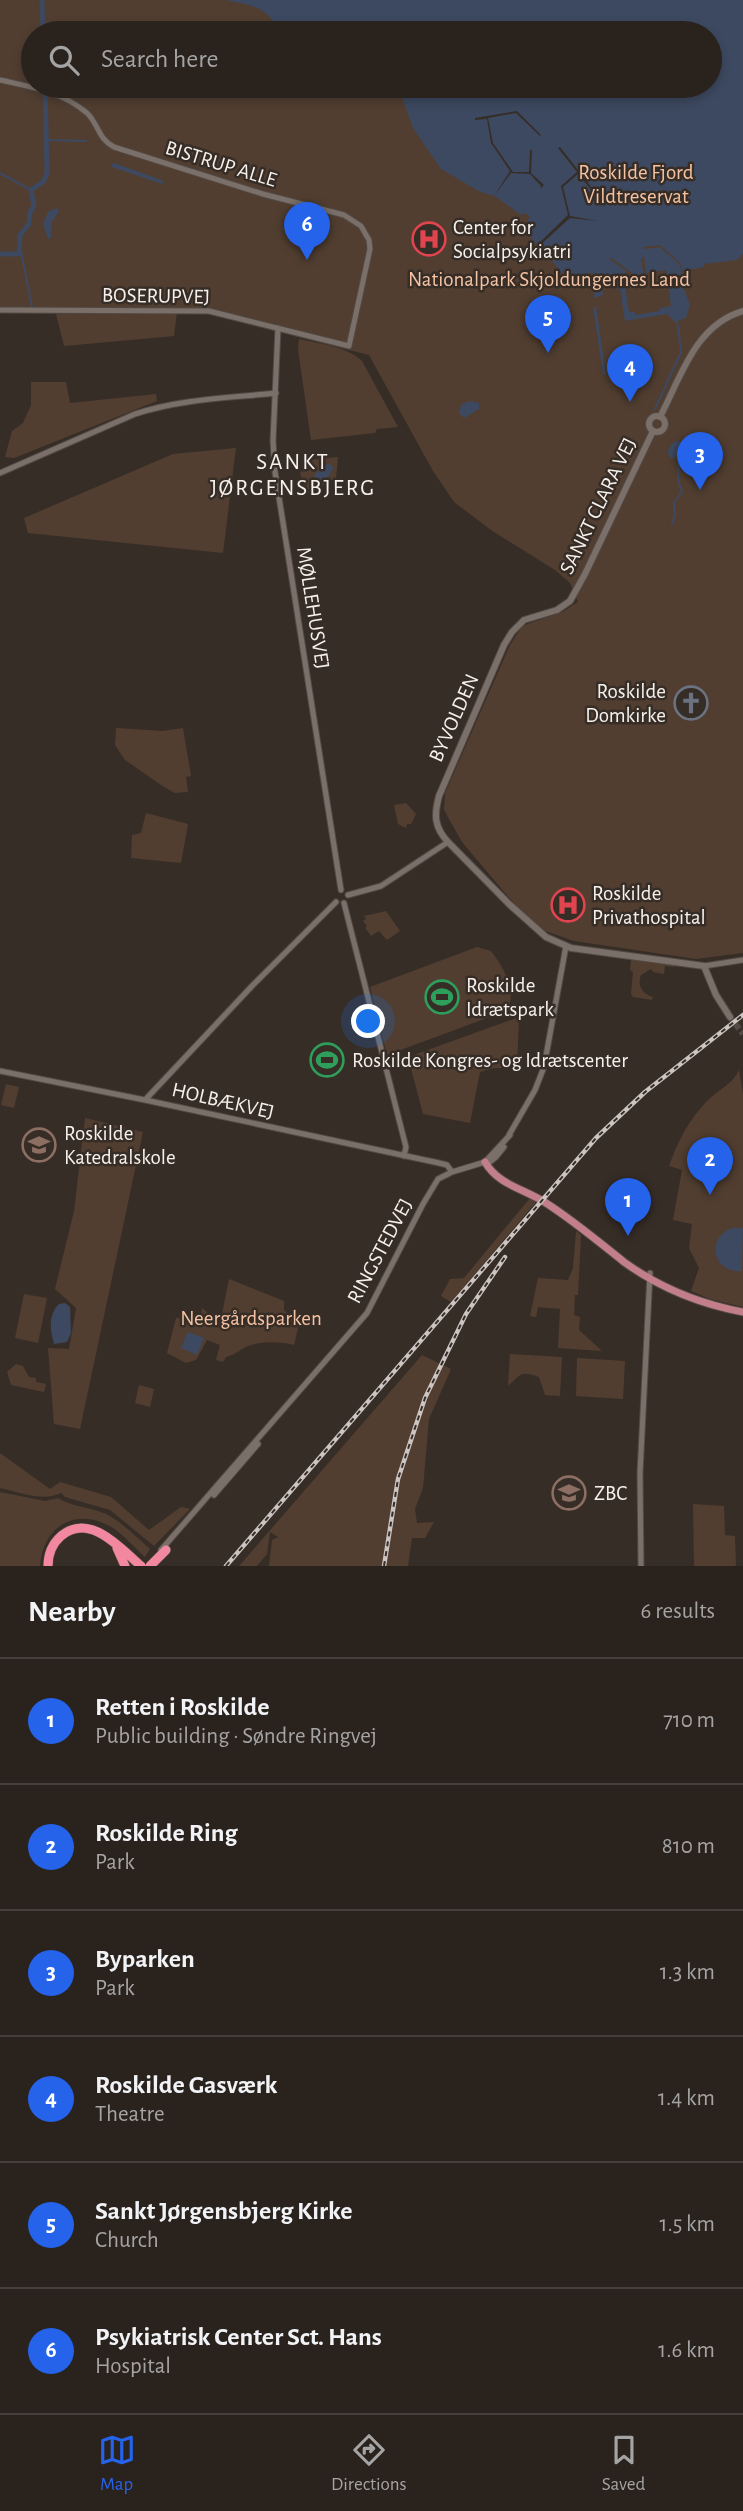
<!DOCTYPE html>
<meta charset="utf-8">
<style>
:root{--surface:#29221d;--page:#352f2a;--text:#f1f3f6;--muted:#a5a4a4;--line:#453f3b;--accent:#2563eb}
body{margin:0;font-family:"Alegreya Sans",sans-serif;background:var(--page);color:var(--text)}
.you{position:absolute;left:369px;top:1022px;width:24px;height:24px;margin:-18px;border:5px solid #fff;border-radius:50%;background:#1a73e8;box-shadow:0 0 0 10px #1a73e833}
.badge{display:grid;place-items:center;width:46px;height:46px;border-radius:50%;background:var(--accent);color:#fff;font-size:23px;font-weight:700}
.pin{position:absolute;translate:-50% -58px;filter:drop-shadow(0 2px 4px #0008)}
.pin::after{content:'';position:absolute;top:37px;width:24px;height:21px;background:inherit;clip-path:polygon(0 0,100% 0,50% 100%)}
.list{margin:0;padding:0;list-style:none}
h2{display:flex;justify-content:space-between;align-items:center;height:91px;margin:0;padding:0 28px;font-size:30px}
h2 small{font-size:23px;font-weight:400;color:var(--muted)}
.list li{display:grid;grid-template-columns:46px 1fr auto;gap:21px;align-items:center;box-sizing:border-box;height:126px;padding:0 28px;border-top:2px solid var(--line)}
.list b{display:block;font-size:26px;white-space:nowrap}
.list p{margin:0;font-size:23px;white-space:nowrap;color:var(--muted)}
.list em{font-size:23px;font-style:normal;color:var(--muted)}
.icon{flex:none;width:38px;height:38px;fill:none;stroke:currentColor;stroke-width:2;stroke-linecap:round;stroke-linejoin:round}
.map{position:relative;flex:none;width:743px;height:1566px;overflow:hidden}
.search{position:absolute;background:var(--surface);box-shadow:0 4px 10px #0003;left:21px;right:21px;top:21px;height:77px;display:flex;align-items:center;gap:18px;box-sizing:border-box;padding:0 24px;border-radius:38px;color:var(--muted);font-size:26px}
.sheet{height:847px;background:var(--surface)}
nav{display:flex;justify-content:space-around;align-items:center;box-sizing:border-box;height:98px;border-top:2px solid var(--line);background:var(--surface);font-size:19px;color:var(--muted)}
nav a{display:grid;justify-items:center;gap:4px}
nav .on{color:var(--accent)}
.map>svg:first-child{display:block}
</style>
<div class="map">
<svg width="743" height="1566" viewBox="0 0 743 1566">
<rect width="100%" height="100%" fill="#372d27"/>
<path fill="#513e31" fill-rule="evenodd" d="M 0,0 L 743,0 L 743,953 L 696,959 L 574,941 L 534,927 L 462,842 L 444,810 L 445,793 L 510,645 L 522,626 L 562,612 L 578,602 L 570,583 L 555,570 L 491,530 L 454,502 L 433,471 L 369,355 L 199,312 L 177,312 L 174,336 L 64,346 L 56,314 L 169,313 L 0,311 ZM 33,33 L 710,33 L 710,86 L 33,86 Z
M 299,339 C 320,344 346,346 362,361 L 398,427 L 377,429 L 375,433 L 311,440 L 298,349 Z
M 31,382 L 66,382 L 70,403 L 156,394 L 157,401 L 14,458 L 5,457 L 12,431 L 23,423 L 31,405 Z
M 236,448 L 223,553 L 28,533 L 24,518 L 173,454 Z
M 338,457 L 336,478 L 305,495 L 300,472 L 310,470 L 309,460 Z
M 116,728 L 163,731 L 183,728 L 191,776 L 186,777 L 188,792 L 175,793 L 164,787 L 125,760 L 115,745 Z
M 406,803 L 416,814 L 411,824 L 407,824 L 406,828 L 398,824 L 394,805 Z
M 146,813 L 188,824 L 181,863 L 131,858 L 132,835 L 141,833 Z
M 386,911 L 400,931 L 387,940 L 379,931 L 371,936 L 365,928 L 367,926 L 363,921 L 366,919 L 364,916 Z
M 477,947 L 491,951 C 503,967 519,992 506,1011 L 387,1055 L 370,987 Z
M 631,959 L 676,964 L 675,967 L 665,966 L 664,974 L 653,972 L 651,969 L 641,975 C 637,986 642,994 653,997 L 652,1000 L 633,997 L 631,994 L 633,972 L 630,970 Z
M 519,1017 L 517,1068 L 494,1068 L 480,1072 L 470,1123 L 423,1114 L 408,1057 Z
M 739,1070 L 743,1094 L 743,1307 L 710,1299 L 691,1291 L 699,1268 L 689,1248 L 692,1224 L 673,1220 L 682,1170 L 669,1166 C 678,1141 689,1119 708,1100 C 718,1090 733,1084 739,1070 Z
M 6,1084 L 19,1087 L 14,1108 L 1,1105 Z
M 85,1118 L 143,1132 L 80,1429 L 54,1424 L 48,1348 L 69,1349 L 76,1308 L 55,1289 L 74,1211 Z
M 530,1198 L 537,1201 L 451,1302 L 441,1296 L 450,1279 L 464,1278 Z
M 576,1231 L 581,1235 L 578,1295 L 575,1295 L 574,1315 L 580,1317 L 579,1330 L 602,1351 L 558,1348 L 560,1309 L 538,1307 L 536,1317 L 530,1316 L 538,1278 L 568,1280 L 573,1268 Z
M 229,1279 L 284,1301 L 284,1310 L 299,1324 L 294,1345 C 279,1341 254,1341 242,1349 C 236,1353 233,1355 226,1357 L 223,1362 L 216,1360 L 220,1345 L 207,1340 L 196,1360 L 186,1363 L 167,1353 L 176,1318 L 203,1317 L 201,1315 L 202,1308 L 208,1313 L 208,1317 L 222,1314 Z
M 24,1294 L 47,1298 L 38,1343 L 15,1338 Z
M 510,1354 L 562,1357 L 560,1396 L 545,1395 L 539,1377 C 519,1370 521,1375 508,1386 Z
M 422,1355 L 451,1369 L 429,1419 L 423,1488 L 415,1509 L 417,1523 L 434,1522 L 425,1538 L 412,1538 L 408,1566 L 269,1566 L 272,1540 L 278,1537 L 270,1532 L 267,1554 L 257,1566 L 239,1566 Z
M 577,1358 L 625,1361 L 623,1399 L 576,1396 Z
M 16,1364 L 23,1366 L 29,1377 L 36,1378 L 36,1382 L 46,1384 L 44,1392 L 11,1385 L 7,1372 Z
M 139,1385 L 154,1389 L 150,1407 L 135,1403 Z
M 0,1453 L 50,1489 L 60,1482 L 111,1497 L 149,1530 L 181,1507 L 190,1509 L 154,1546 L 110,1510 L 65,1497 L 61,1493 C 43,1502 19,1492 0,1488 Z
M 0,1492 L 45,1501 L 58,1498 C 72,1507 90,1507 106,1514 C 122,1522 136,1537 150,1549 L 145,1557 C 135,1548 125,1536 113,1528 C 77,1506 43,1525 40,1566 L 0,1566 Z
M 693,1504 L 724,1506 L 725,1535 L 735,1536 L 736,1566 L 694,1566 Z"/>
<path fill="#3d4960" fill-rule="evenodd" d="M 226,0 L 743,0 L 743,254 L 737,260 L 704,264 L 704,267 L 682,271 L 681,264 L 660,245 L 643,247 L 644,249 L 660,247 L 680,265 L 684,289 L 690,305 L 686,318 L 678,321 L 678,325 L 667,314 L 625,321 L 620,289 L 602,287 L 603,295 L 594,298 L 596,274 L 589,273 L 566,277 L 525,231 L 530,226 L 527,221 L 530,217 L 526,213 L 521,215 L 495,196 L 480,192 L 441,169 L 413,128 L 398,86 L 710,86 L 710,33 L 391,33 L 368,31 L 355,33 L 278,33 C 270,6 251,6 226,0 ZM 644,256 L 646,273 L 666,270 L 671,306 L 660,308 L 660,311 L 635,315 L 635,312 L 629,312 L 625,286 L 626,271 L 609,259 L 611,258 L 639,278 L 644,277 L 641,259 Z
M 114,163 L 164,181 L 164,182 L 162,184 L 112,167 L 111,165 Z
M 57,208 L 59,211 L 52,222 L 51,238 L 48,239 L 43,224 L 48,212 Z
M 593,307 L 596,307 L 606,374 L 603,375 Z
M 469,401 L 479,403 L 479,409 L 464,418 L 459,413 L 461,405 Z
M 679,441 L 683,446 L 681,454 L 671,459 L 668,454 C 668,448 672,441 679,441 Z
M 327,464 L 332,465 L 333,469 L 322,485 L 313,489 L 315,474 Z
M 732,1228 L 743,1228 L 742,1271 C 713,1274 705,1238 732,1228 Z
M 65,1303 L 70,1307 L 71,1333 L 67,1342 L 54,1344 C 50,1330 48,1315 59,1304 Z
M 188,1332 L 204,1338 L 197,1355 L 181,1348 Z"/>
<path fill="#372d27" d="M 517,111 L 541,135 L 540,136 L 516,113 L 488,118 L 493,143 L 513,172 L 529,172 L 530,150 L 532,150 L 531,173 L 544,185 L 540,189 L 541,186 L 530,174 L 511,173 L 494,196 L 510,171 L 491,143 L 487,119 L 475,120 L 475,118 Z
M 560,147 L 599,197 L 598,198 L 578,174 L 563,187 L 570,216 L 598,221 L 570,218 L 538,247 L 537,245 L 568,215 L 561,186 L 577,172 L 558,148 Z"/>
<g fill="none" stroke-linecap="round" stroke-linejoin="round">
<path stroke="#3d4960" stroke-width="2" d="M 47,140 L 86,141
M 0,173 L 31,190
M 21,251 L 32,307
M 655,409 L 681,352 L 678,325
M 672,524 L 675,515 L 674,502 L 682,492 L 678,480 L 679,459"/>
<path stroke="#3d4960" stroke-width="3.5" d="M 253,92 L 257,86"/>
<path stroke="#3d4960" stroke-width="5" d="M 42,0 L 43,33
M 0,254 L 19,254 L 20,235 L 29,224 L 30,212 L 34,206 L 31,190 L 43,182 L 47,173 L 45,86"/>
<path stroke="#544a45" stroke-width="6" stroke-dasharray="6 3" stroke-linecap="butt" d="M 730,1017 L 743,1034"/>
<defs>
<path id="tertiary" d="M 0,80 C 31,87 61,91 87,113 C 98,123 98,139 114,147 L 263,194 L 344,215 L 361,226 L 369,240 L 370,249 L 349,346 L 209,311 L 0,310
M 278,328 L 273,441 L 275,472 L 341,890
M 0,473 L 135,414 C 181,399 228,398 276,393
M 348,895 L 381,886 L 448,842
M 344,903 L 406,1147 L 404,1156
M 704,966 L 743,960
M 0,1071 L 145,1100 L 439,1163 L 447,1165 L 452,1172
M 145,1100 L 252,986 L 336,902
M 509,1135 L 535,1090 L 544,1067 L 566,946
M 486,1165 L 496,1157 L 504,1147
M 214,1495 L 258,1444
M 161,1550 L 367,1313 L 423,1204 L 438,1179 L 452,1172 L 485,1162 L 510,1135
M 641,1566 L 640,1473 L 650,1273"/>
<path id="secondary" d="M649 424a8 8 0 1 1 16 0a8 8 0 1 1-16 0Z
M 660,417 C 681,377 695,325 743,311
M 653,431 L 585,574 L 570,601 L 557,610 L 524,620 L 512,632 L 504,645 L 439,796 C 434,815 434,827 448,842 L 509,904 L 546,937 L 571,948 L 704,966 L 716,995 L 730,1017"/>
<path id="primary" d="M 485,1162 C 498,1185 525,1189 546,1203 C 574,1221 599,1242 624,1262 C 660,1288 700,1304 743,1312"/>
<path id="motorway" d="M 117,1548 L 125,1566
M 48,1566 C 48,1555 52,1544 61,1536 C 90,1512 120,1548 141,1566
M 150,1566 L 166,1550"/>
</defs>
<use href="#tertiary" stroke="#524a45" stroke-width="7"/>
<use href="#secondary" stroke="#524a45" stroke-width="8"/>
<use href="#primary" stroke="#524a45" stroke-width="9"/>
<use href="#motorway" stroke="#524a45" stroke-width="10"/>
<use href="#tertiary" stroke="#7b7069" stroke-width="5"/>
<use href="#secondary" stroke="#7b7069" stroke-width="6"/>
<use href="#primary" stroke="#c27e89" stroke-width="7"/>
<use href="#motorway" stroke="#f2889f" stroke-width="9"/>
<defs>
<path id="rail" d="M 226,1566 L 596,1138 L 645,1092 L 743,1015
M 384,1566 L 398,1479 L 425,1398 L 466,1314 L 505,1257"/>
</defs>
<use href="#rail" stroke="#cbc4c0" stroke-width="4.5"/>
<use href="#rail" stroke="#372d27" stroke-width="2" stroke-dasharray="5" stroke-linecap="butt"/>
</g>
<defs>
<symbol id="hospital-ring" viewBox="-11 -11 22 22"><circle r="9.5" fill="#372d27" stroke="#e0444e" stroke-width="1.5"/><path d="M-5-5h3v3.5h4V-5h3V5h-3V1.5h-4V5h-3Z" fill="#e0444e"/></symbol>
<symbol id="church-ring" viewBox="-11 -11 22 22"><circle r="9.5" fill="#372d27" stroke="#6b7280" stroke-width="1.5"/><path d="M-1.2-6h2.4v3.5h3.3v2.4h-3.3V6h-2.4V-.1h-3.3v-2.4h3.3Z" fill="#6b7280"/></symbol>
<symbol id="stadium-ring" viewBox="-11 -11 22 22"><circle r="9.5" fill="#372d27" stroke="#2e9e5b" stroke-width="1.5"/><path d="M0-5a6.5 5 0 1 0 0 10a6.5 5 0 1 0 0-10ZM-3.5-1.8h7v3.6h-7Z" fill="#2e9e5b"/></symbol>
<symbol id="university-ring" viewBox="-11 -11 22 22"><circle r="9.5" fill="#372d27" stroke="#8d6e63" stroke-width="1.5"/><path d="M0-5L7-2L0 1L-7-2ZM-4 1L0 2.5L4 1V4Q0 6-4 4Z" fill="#8d6e63"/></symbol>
</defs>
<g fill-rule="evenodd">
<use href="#hospital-ring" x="410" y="220" width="38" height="38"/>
<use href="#church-ring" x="672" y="684" width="38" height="38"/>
<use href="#hospital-ring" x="549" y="886" width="38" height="38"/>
<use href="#stadium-ring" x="423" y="978" width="38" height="38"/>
<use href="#stadium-ring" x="308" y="1041" width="38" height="38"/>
<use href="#university-ring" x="20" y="1126" width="38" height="38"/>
<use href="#university-ring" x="550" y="1474" width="38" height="38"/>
</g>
<g text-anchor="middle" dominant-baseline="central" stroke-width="5" stroke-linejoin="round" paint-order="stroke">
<g font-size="21" fill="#f6f0ec" stroke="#372d27">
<text transform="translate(221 164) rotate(17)">BISTRUP ALLE</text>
<text transform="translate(156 296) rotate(1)">BOSERUPVEJ</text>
<text transform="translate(598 506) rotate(-64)">SANKT CLARA VEJ</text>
<text transform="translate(313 608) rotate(81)">MØLLEHUSVEJ</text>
<text transform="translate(454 718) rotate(-66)">BYVOLDEN</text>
<text transform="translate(223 1101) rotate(13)">HOLBÆKVEJ</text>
<text transform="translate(380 1251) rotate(-62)">RINGSTEDVEJ</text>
</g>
<g font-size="21" fill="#f5c3a3" stroke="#372d27">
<text x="636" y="172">Roskilde Fjord<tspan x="636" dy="24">Vildtreservat</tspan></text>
<text x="549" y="279">Nationalpark Skjoldungernes Land</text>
<text x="251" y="1318">Neergårdsparken</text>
</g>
<g font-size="21" fill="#f6f0ec" stroke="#372d27" text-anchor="start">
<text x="453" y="227">Center for<tspan x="453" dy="24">Socialpsykiatri</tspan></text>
<text x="666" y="691" text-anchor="end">Roskilde<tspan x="666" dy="24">Domkirke</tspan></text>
<text x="592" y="893">Roskilde<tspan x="592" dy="24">Privathospital</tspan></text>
<text x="466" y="985">Roskilde<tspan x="466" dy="24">Idrætspark</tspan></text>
<text x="352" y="1060">Roskilde Kongres- og Idrætscenter</text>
<text x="64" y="1133">Roskilde<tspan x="64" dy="24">Katedralskole</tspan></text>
<text x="594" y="1493">ZBC</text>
</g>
<g font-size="23" letter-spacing="2" fill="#f6f0ec" stroke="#372d27">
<text x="293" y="462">SANKT<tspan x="293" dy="26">JØRGENSBJERG</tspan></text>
</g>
</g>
</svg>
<div class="you"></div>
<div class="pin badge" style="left:628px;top:1236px">1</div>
<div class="pin badge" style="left:710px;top:1195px">2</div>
<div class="pin badge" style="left:700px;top:490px">3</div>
<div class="pin badge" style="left:630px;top:402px">4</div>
<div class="pin badge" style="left:548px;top:353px">5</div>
<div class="pin badge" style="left:307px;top:260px">6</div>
<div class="search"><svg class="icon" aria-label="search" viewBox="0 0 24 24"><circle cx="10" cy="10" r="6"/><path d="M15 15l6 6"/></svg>Search here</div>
</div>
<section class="sheet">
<h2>Nearby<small>6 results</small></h2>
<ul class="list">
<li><span class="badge">1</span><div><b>Retten i Roskilde</b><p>Public building · Søndre Ringvej</p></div><em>710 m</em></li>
<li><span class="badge">2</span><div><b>Roskilde Ring</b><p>Park</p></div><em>810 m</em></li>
<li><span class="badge">3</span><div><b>Byparken</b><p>Park</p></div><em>1.3 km</em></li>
<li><span class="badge">4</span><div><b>Roskilde Gasværk</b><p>Theatre</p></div><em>1.4 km</em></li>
<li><span class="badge">5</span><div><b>Sankt Jørgensbjerg Kirke</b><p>Church</p></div><em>1.5 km</em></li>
<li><span class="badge">6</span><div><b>Psykiatrisk Center Sct. Hans</b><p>Hospital</p></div><em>1.6 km</em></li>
</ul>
</section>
<nav>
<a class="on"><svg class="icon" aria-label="map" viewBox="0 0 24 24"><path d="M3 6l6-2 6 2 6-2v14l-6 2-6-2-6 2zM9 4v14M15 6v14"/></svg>Map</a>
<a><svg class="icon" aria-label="directions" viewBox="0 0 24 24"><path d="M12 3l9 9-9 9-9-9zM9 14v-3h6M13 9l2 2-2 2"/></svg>Directions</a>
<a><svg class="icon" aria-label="saved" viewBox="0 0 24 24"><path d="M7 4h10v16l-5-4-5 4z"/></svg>Saved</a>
</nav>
